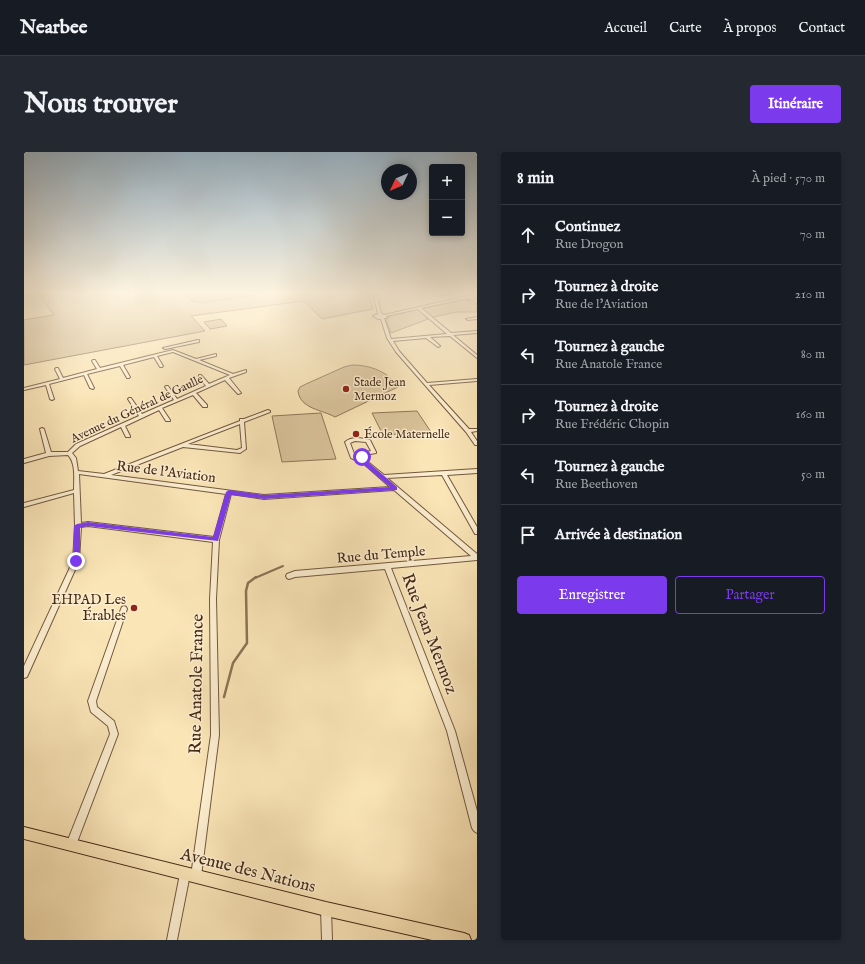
<!DOCTYPE html>
<html lang="fr">
<meta charset="utf-8">
<style>
:root{--surface:#171b24;--page:#242831;--text:#f1f3f6;--muted:#9ea1a6;--line:#363941;--accent:#7c3aed}
body{margin:0;font-family:"IM FELL English",serif;background:var(--page);color:var(--text)}
.controls{position:absolute;right:12px;top:12px;display:grid;overflow:hidden;border-radius:4px;box-shadow:0 2px 6px #0003}
.controls button{width:36px;height:36px;display:grid;place-items:center;padding:0;border:0;border-bottom:1px solid var(--line);background:var(--surface);color:var(--text);font:20px sans-serif}
.compass{position:absolute;left:357px;top:12px;width:36px;height:36px;border-radius:50%;background:var(--surface);box-shadow:0 2px 6px #0003;rotate:226deg}
.stop{position:absolute;width:12px;height:12px;margin:-9px;border:3px solid #7c3aed;border-radius:50%;background:#fff}
.stop.end{background:#7c3aed;border-color:#fff;box-shadow:0 1px 4px #0008}
.list{margin:0;padding:0;list-style:none}
h2{display:flex;justify-content:space-between;align-items:center;height:52px;margin:0;padding:0 16px;font-size:17px}
h2 small{font-size:13px;font-weight:400;color:var(--muted)}
.list li{display:grid;grid-template-columns:26px 1fr auto;gap:12px;align-items:center;box-sizing:border-box;height:60px;padding:0 16px;border-top:1px solid var(--line)}
.list b{display:block;font-size:15px;white-space:nowrap}
.list p{margin:0;font-size:13px;white-space:nowrap;color:var(--muted)}
.list em{font-size:13px;font-style:normal;color:var(--muted)}
.actions{display:flex;gap:8px;padding:12px 16px}
.actions a{flex:1;padding:9px 0;border:1px solid var(--accent);border-radius:4px;text-align:center;font-size:14px;color:var(--accent)}
.actions .main{background:var(--accent);color:#fff}
.icon{flex:none;width:22px;height:22px;fill:none;stroke:currentColor;stroke-width:2;stroke-linecap:round;stroke-linejoin:round}
.map{position:relative;flex:none;width:453px;height:788px;overflow:hidden;border-radius:4px}
header{display:flex;align-items:center;gap:24px;box-sizing:border-box;height:56px;padding:0 20px;background:var(--surface);border-bottom:1px solid var(--line)}
header strong{font-size:19px}
nav{display:flex;gap:22px;margin-inline-start:auto;font-size:14px}
.intro{display:flex;align-items:center;justify-content:space-between;box-sizing:border-box;height:96px;padding:0 24px}
h1{margin:0;font-size:28px}
.button{padding:10px 18px;border-radius:4px;background:var(--accent);color:#fff;font-size:14px;font-weight:700}
main{display:flex;gap:24px;padding:0 24px}
aside{flex:1;background:var(--surface);border-radius:4px;box-shadow:0 2px 6px #0003}
.map>svg:first-child{display:block}
</style>
<header>
<strong>Nearbee</strong>
<nav><a>Accueil</a><a>Carte</a><a>À propos</a><a>Contact</a></nav>
</header>
<div class="intro"><h1>Nous trouver</h1><a class="button">Itinéraire</a></div>
<main>
<div class="map">
<svg width="453" height="788" viewBox="0 0 453 788">
<rect width="100%" height="100%" fill="#fae5b7"/>
<filter id="stains"><feTurbulence type="fractalNoise" baseFrequency=".005" numOctaves="4"/><feColorMatrix values="0 0 0 0 .2 0 0 0 0 .09 0 0 0 0 .02 0 0 0 .5 -.17"/></filter>
<radialGradient id="worn" r=".72"><stop offset=".6" stop-color="#630" stop-opacity="0"/><stop offset="1" stop-color="#630" stop-opacity=".3"/></radialGradient>
<path fill="#dbc59c" stroke="#907759" d="M 19,140 L 345,140 L 349,157 L 298,167 L 280,149 L 167,164 L 181,179 L 0,213 L 0,168 L 30,163 L 13,141 Z
M 443,146 L 449,149 L 442,149 L 448,152 L 453,152 L 453,160 L 433,160 L 409,165 L 398,157 Z
M 392,157 L 395,158 L 404,167 L 367,181 L 362,168 L 366,165 L 366,163 Z
M 197,167 L 203,174 L 186,177 L 180,170 Z
M 328,213 C 341,213 353,216 364,224 C 368,228 370,231 376,234 L 311,265 C 299,258 276,257 274,239 L 276,235 L 282,232 L 320,215 Z
M 393,259 L 407,280 L 359,283 L 348,261 Z
M 297,261 L 312,307 L 258,310 L 248,264 Z"/>
<path fill="#bca580" stroke="#8c7356" d="M 152,140 L 249,140 L 177,151 L 168,149 L 165,145 Z"/>
<g fill="none" stroke-linecap="round" stroke-linejoin="round">
<path stroke="#8c7356" stroke-width="2" d="M 231,426 L 259,414"/>
<path stroke="#8c7356" stroke-width="2.5" d="M 200,545 L 209,511 L 223,491 L 222,439 L 224,431 L 232,425"/>
<defs>
<path id="minor" d="M 349,140 L 352,140 L 357,161 L 360,163 L 443,144 L 438,140 L 441,140 L 446,144 L 453,142 L 453,144 L 448,145 L 453,149 L 453,151 L 445,146 L 397,156 L 427,181 L 453,179 L 453,181 L 429,183 L 453,203 L 453,206 L 426,184 L 406,185 L 415,193 L 416,194 L 414,195 L 402,186 L 369,189 L 375,199 L 403,231 L 453,227 L 453,229 L 405,233 L 445,277 L 453,277 L 453,279 L 447,280 L 453,289 L 453,293 L 451,293 L 442,280 L 372,200 L 363,186 L 357,167 L 354,167 L 349,164 L 354,162 ZM 394,157 L 423,182 L 367,187 L 360,166 L 363,166 L 362,164 Z
M 407,140 L 410,140 L 413,142 L 427,141 L 428,142 L 412,144 Z
M 453,165 L 453,167 L 444,168 L 442,167 Z
M 174,188 L 175,188 L 175,190 L 141,197 L 139,196 Z
M 149,198 L 172,207 L 192,202 L 192,204 L 175,208 L 209,222 L 222,218 L 222,220 L 205,226 L 217,241 L 214,242 L 201,228 L 172,241 L 183,253 L 183,255 L 179,255 L 169,243 L 138,256 L 146,268 L 146,269 L 142,269 L 135,258 L 101,274 L 106,284 L 106,285 L 102,285 L 97,275 L 56,294 L 48,301 L 52,306 L 54,319 L 80,322 L 216,269 L 216,267 L 220,267 L 244,258 L 246,259 L 246,260 L 220,270 L 222,297 L 216,301 L 159,295 L 87,323 L 240,343 L 366,335 L 340,312 L 327,306 L 321,290 C 328,284 337,286 346,288 L 352,300 L 352,301 L 341,303 L 340,305 L 344,310 L 360,323 L 453,317 L 453,321 L 423,323 L 453,375 L 453,382 L 451,382 L 418,323 L 363,326 L 453,402 L 453,408 L 367,416 L 431,579 L 453,659 L 453,681 L 450,679 L 448,676 L 423,579 L 361,417 L 271,425 L 265,427 L 263,426 L 262,424 L 263,422 L 271,419 L 447,404 L 370,338 L 240,347 L 207,342 L 195,388 L 192,447 L 195,583 L 177,724 L 176,728 L 172,729 L 168,728 L 167,724 L 187,583 L 186,447 L 189,390 L 64,374 L 57,375 L 55,409 L 3,525 L 0,526 L 0,514 L 49,409 L 51,373 L 50,341 L 0,355 L 0,351 L 50,338 C 50,327 52,311 44,303 L 25,304 L 0,311 L 0,307 L 22,301 L 16,277 L 18,276 L 20,277 L 27,300 L 44,300 L 52,292 L 115,264 L 104,247 L 105,246 L 107,246 L 118,262 L 150,248 L 141,235 L 142,234 L 144,234 L 153,247 L 182,234 L 175,225 L 175,223 L 177,223 L 185,232 L 206,223 L 149,200 L 133,204 L 139,214 L 138,215 L 136,215 L 130,205 L 99,213 L 106,225 L 105,226 L 103,226 L 96,214 L 63,222 L 70,236 L 69,237 L 66,236 L 60,223 L 25,232 L 30,247 L 28,248 L 26,247 L 22,233 L 0,238 L 0,236 L 36,227 L 31,217 L 32,216 L 34,216 L 39,226 L 73,217 L 68,209 L 69,208 L 71,208 L 76,216 ZM 216,272 L 218,296 L 213,298 L 164,292 ZM 331,289 L 342,290 L 347,299 L 337,301 L 336,305 L 337,307 L 331,304 L 326,291 ZM 55,322 L 202,342 L 190,385 L 64,370 L 57,371 Z
M 100,454 L 102,455 L 103,457 L 72,549 L 73,555 L 90,569 L 94,582 L 52,693 L 50,696 L 47,698 L 44,696 L 42,693 L 86,582 L 84,574 L 67,560 L 64,549 L 97,457 L 98,455 Z
M 161,717 L 165,718 L 166,722 L 153,788 L 143,788 L 156,722 L 157,718 Z
M 302,752 L 306,753 L 307,757 L 308,788 L 298,788 L 297,757 L 298,753 Z"/>
<path id="major" d="M 0,675 L 302,750 L 440,781 L 445,783 L 447,788 L 408,788 L 302,764 L 0,687 Z"/>
</defs>
<use href="#minor" stroke="#72583e" stroke-width="2"/>
<use href="#major" stroke="#452916" stroke-width="2"/>
<use href="#minor" fill="#fceed0" fill-rule="evenodd"/>
<use href="#major" fill="#fae5b7" fill-rule="evenodd"/>
</g>
<linearGradient id="sky" x2="0" y2="1"><stop stop-color="#96aebe"/><stop offset="0.56" stop-color="#fdf3df"/><stop offset="1" stop-color="#fdf3df" stop-opacity="0"/></linearGradient>
<rect width="453" height="251" fill="url(#sky)"/>
<path fill="#7c3aed" d="M 336,303 L 340,303 L 344,310 L 373,335 L 373,338 L 240,347 L 207,343 L 194,389 L 64,374 L 56,376 L 56,409 L 52,411 L 49,409 L 50,374 L 53,372 L 64,370 L 189,385 L 202,340 L 205,338 L 240,343 L 366,335 L 340,313 L 335,305 Z"/>
<g fill="#8f2418" stroke="#fceed0" stroke-width="1.5">
<circle cx="322" cy="237" r="4"/>
<circle cx="332" cy="282" r="4"/>
<circle cx="110" cy="456" r="4"/>
</g>
<g text-anchor="middle" dominant-baseline="central" stroke-width="3" stroke-linejoin="round" paint-order="stroke">
<g font-size="12" fill="#452916" stroke="#fceed0" text-anchor="start">
<text x="330" y="230">Stade Jean<tspan x="330" dy="14">Mermoz</tspan></text>
<text x="340" y="282">École Maternelle</text>
</g>
<g font-size="12" fill="#452916" stroke="#fceed0">
<text transform="translate(113 257) rotate(-25)">Avenue du Général de Gaulle</text>
</g>
<g font-size="14" fill="#452916" stroke="#fceed0">
<text transform="translate(142 320) rotate(7)">Rue de l'Aviation</text>
<text transform="translate(357 403) rotate(-5)">Rue du Temple</text>
</g>
<g font-size="14" fill="#452916" stroke="#fceed0" text-anchor="end">
<text x="102" y="448">EHPAD Les<tspan x="102" dy="16">Érables</tspan></text>
</g>
<g font-size="17" fill="#452916" stroke="#fceed0">
<text transform="translate(405 482) rotate(69)">Rue Jean Mermoz</text>
<text transform="translate(173 532) rotate(-89)">Rue Anatole France</text>
<text transform="translate(224 719) rotate(14)">Avenue des Nations</text>
</g>
</g>
<rect width="100%" height="100%" filter="url(#stains)"/>
<rect width="100%" height="100%" fill="url(#worn)"/>
</svg>
<div class="controls">
<button>+</button>
<button>−</button>
</div>
<svg class="compass" viewBox="-18 -18 36 36"><path d="M0-13l5 13h-10z" fill="#e53935"/><path d="M0 13l5-13h-10z" fill="#9ea1a6"/></svg>
<div class="stop" style="left:338px;top:305px"></div>
<div class="stop end" style="left:52px;top:409px"></div>
</div>
<aside>
<h2>8 min<small>À pied · 570 m</small></h2>
<ul class="list">
<li><svg class="icon" aria-label="ahead" viewBox="0 0 24 24"><path d="M12 20V5M6 11l6-6 6 6"/></svg><div><b>Continuez</b><p>Rue Drogon</p></div><em>70 m</em></li>
<li><svg class="icon" aria-label="right" viewBox="0 0 24 24"><path d="M7 20v-9h11M14 6l5 5-5 5"/></svg><div><b>Tournez à droite</b><p>Rue de l'Aviation</p></div><em>210 m</em></li>
<li><svg class="icon" aria-label="left" viewBox="0 0 24 24"><path d="M17 20v-9H6M10 6l-5 5 5 5"/></svg><div><b>Tournez à gauche</b><p>Rue Anatole France</p></div><em>80 m</em></li>
<li><svg class="icon" aria-label="right" viewBox="0 0 24 24"><path d="M7 20v-9h11M14 6l5 5-5 5"/></svg><div><b>Tournez à droite</b><p>Rue Frédéric Chopin</p></div><em>160 m</em></li>
<li><svg class="icon" aria-label="left" viewBox="0 0 24 24"><path d="M17 20v-9H6M10 6l-5 5 5 5"/></svg><div><b>Tournez à gauche</b><p>Rue Beethoven</p></div><em>50 m</em></li>
<li><svg class="icon" aria-label="arrive" viewBox="0 0 24 24"><path d="M6 21V4h12l-3 4 3 4H6"/></svg><div><b>Arrivée à destination</b></div></li>
</ul>
<div class="actions"><a class="main">Enregistrer</a><a>Partager</a></div>
</aside>
</main>
